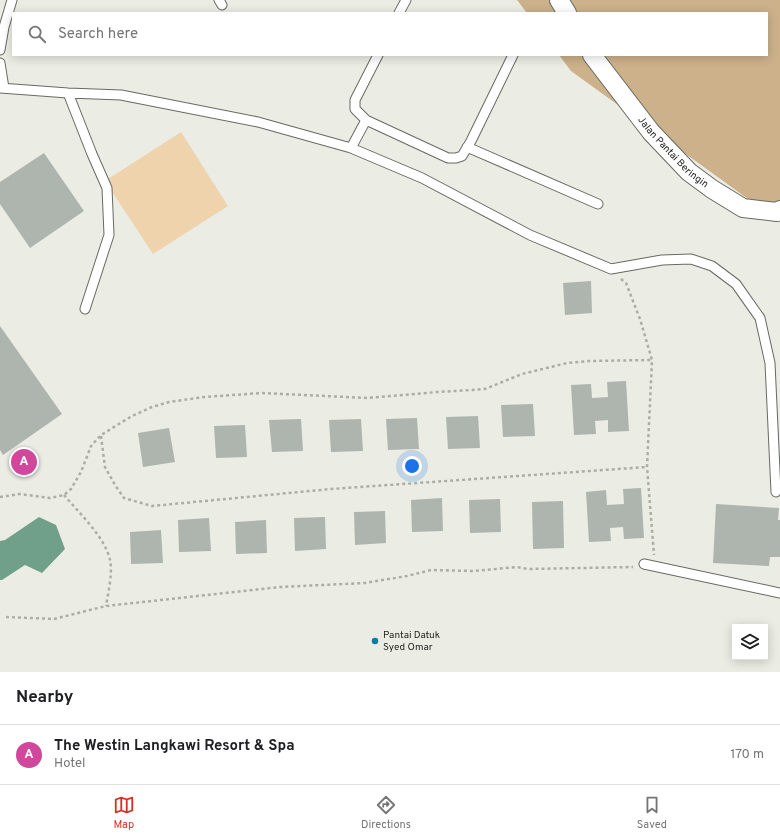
<!DOCTYPE html>
<style>
:root{--surface:#fff;--page:#f6f6f6;--text:#202124;--muted:#757577;--line:#e0e0e0;--accent:#d93025}
body{margin:0;font-family:Overpass,sans-serif;background:var(--page);color:var(--text)}
.controls{position:absolute;right:12px;bottom:12px;display:grid;overflow:hidden;border-radius:0px;box-shadow:0 2px 10px #0003}
.controls button{width:36px;height:36px;display:grid;place-items:center;padding:0;border:0;border-bottom:1px solid var(--line);background:var(--surface);color:var(--text);font:20px sans-serif}
.you{position:absolute;left:412px;top:466px;width:14px;height:14px;margin:-10px;border:3px solid #fff;border-radius:50%;background:#1a73e8;box-shadow:0 0 0 6px #1a73e833}
.badge{display:grid;place-items:center;width:26px;height:26px;border-radius:50%;background:var(--accent);color:#fff;font-size:13px;font-weight:700}
.pin{position:absolute;translate:-50% -50%;border:2px solid #fff;box-shadow:0 1px 4px #0006}
.list{margin:0;padding:0;list-style:none}
h2{display:flex;justify-content:space-between;align-items:center;height:52px;margin:0;padding:0 16px;font-size:17px}
h2 small{font-size:13px;font-weight:400;color:var(--muted)}
.list li{display:grid;grid-template-columns:26px 1fr auto;gap:12px;align-items:center;box-sizing:border-box;height:60px;padding:0 16px;border-top:1px solid var(--line)}
.list b{display:block;font-size:15px;white-space:nowrap}
.list p{margin:0;font-size:13px;white-space:nowrap;color:var(--muted)}
.list em{font-size:13px;font-style:normal;color:var(--muted)}
.icon{flex:none;width:22px;height:22px;fill:none;stroke:currentColor;stroke-width:2;stroke-linecap:round;stroke-linejoin:round}
.map{position:relative;flex:none;width:780px;height:672px;overflow:hidden}
.search{position:absolute;background:var(--surface);box-shadow:0 2px 10px #0003;left:12px;right:12px;top:12px;height:44px;display:flex;align-items:center;gap:10px;box-sizing:border-box;padding:0 14px;border-radius:0px;color:var(--muted);font-size:15px}
.sheet{height:112px;background:var(--surface)}
nav{display:flex;justify-content:space-around;align-items:center;box-sizing:border-box;height:56px;border-top:1px solid var(--line);background:var(--surface);font-size:11px;color:var(--muted)}
nav a{display:grid;justify-items:center;gap:2px}
nav .on{color:var(--accent)}
.map>svg:first-child{display:block}
</style>
<div class="map">
<svg width="780" height="672" viewBox="0 0 780 672">
<rect width="100%" height="100%" fill="#ebede5"/>
<path fill="#eed3ad" d="M 181,132 L 228,206 L 153,254 L 105,181 Z"/>
<path fill="#ccb18b" d="M 517,0 L 780,0 L 780,222 L 571,71 L 559,55 L 767,55 L 767,13 L 527,13 Z"/>
<path fill="#71a08a" d="M 39,517 L 56,525 L 65,549 L 42,573 L 25,565 L 2,580 L 0,580 L 0,541 L 5,540 Z"/>
<path fill="#aeb4ae" d="M 44,153 L 84,211 L 30,248 L 0,204 L 0,182 Z
M 591,281 L 592,313 L 565,315 L 563,283 Z
M 0,326 L 62,414 L 3,455 L 0,450 Z
M 626,381 L 629,431 L 608,432 L 608,420 L 595,421 L 596,434 L 574,435 L 571,385 L 591,384 L 592,398 L 608,397 L 607,382 Z
M 533,404 L 535,436 L 503,437 L 501,405 Z
M 478,416 L 480,448 L 448,449 L 446,417 Z
M 417,418 L 419,449 L 388,450 L 386,419 Z
M 301,419 L 303,451 L 272,452 L 269,420 Z
M 361,419 L 363,451 L 331,452 L 329,420 Z
M 245,425 L 247,457 L 216,458 L 214,426 Z
M 169,428 L 175,462 L 143,467 L 138,433 Z
M 641,488 L 644,538 L 624,539 L 623,527 L 610,528 L 611,541 L 589,542 L 586,492 L 606,490 L 607,505 L 624,504 L 623,489 Z
M 442,498 L 443,531 L 412,532 L 411,500 Z
M 500,499 L 501,532 L 470,533 L 469,500 Z
M 563,501 L 564,548 L 533,549 L 532,502 Z
M 716,504 L 779,508 L 778,520 L 780,520 L 780,557 L 770,557 L 769,566 L 713,563 Z
M 385,511 L 386,543 L 355,545 L 354,512 Z
M 325,517 L 326,549 L 295,551 L 294,518 Z
M 209,518 L 211,551 L 179,552 L 178,520 Z
M 266,520 L 267,553 L 236,554 L 235,522 Z
M 161,530 L 163,563 L 131,564 L 130,532 Z"/>
<g fill="none" stroke-linecap="round" stroke-linejoin="round">
<defs>
<path id="lane" d="M 219,0 L 222,5
M 399,13 L 406,0
M 0,50 L 4,27 L 12,0
M 378,55 L 355,100 L 355,109 L 366,120 L 448,158 L 456,158 L 462,156 L 471,141 L 513,55
M 0,63 L 4,88
M 0,88 L 68,93 L 121,95 L 258,122 L 351,148 L 422,178 L 530,235 L 611,269 L 662,260 L 691,259 L 712,266 L 736,284 L 760,318 L 770,363 L 776,492
M 68,93 L 92,154 L 107,188 L 109,235 L 85,309
M 467,147 L 598,204
M 351,148 L 366,120
M 644,564 L 780,593"/>
<g id="street">
<path d="M 559,0 L 567,13"/>
<path id="s1" d="M 592,55 L 651,132 L 689,172 L 712,189 L 743,208 L 777,212 L 780,210"/>
</g>
</defs>
<use href="#lane" stroke="#676a62" stroke-width="11"/>
<use href="#street" stroke="#676a62" stroke-width="20"/>
<path stroke="#acada7" stroke-width="2.5" stroke-dasharray="3 3" stroke-linecap="butt" d="M 621,279 L 626,283 L 640,319 L 652,360 L 647,467 L 654,555
M 101,436 L 105,467 L 115,485 L 124,498 L 152,506 L 331,489 L 647,467
M 64,495 C 79,513 105,537 110,560 C 113,573 108,593 106,606
M 0,497 L 20,494 L 50,498 L 64,495 L 71,489 L 81,472 L 91,446 L 101,435 L 132,416 L 152,407 L 169,402 L 204,397 L 262,393 L 367,398 L 437,392 L 472,390 L 485,389 L 522,374 L 567,363 L 589,361 L 652,360
M 6,617 L 54,619 L 106,606 L 280,587 L 365,583 L 407,576 L 431,570 L 474,571 L 517,567 L 528,569 L 633,567"/>
<use href="#lane" stroke="#fff" stroke-width="9"/>
<use href="#street" stroke="#fff" stroke-width="18"/>
</g>
<circle fill="#087da5" stroke="#ebede5" stroke-width="1.5" cx="375" cy="641" r="4"/>
<g text-anchor="middle" dominant-baseline="central" stroke-width="3.5" stroke-linejoin="round" paint-order="stroke">
<g font-size="10" fill="#1d1d1a" stroke="#ebede5">
<text stroke="none"><textPath href="#s1" startOffset="127">Jalan Pantai Beringin</textPath></text>
</g>
<g font-size="10" fill="#1d1d1a" stroke="#ebede5" text-anchor="start">
<text x="383" y="635">Pantai Datuk<tspan x="383" dy="12">Syed Omar</tspan></text>
</g>
</g>
</svg>
<div class="controls">
<button><svg class="icon" aria-label="layers" viewBox="0 0 24 24"><path d="M12 4l9 5-9 5-9-5zM3 14l9 5 9-5"/></svg></button>
</div>
<div class="you"></div>
<div class="pin badge" style="left:24px;top:462px;background:#d1479c">A</div>
<div class="search"><svg class="icon" aria-label="search" viewBox="0 0 24 24"><circle cx="10" cy="10" r="6"/><path d="M15 15l6 6"/></svg>Search here</div>
</div>
<section class="sheet">
<h2>Nearby<small></small></h2>
<ul class="list">
<li><span class="badge" style="background:#d1479c">A</span><div><b>The Westin Langkawi Resort &amp; Spa</b><p>Hotel</p></div><em>170 m</em></li>
</ul>
</section>
<nav>
<a class="on"><svg class="icon" aria-label="map" viewBox="0 0 24 24"><path d="M3 6l6-2 6 2 6-2v14l-6 2-6-2-6 2zM9 4v14M15 6v14"/></svg>Map</a>
<a><svg class="icon" aria-label="directions" viewBox="0 0 24 24"><path d="M12 3l9 9-9 9-9-9zM9 14v-3h6M13 9l2 2-2 2"/></svg>Directions</a>
<a><svg class="icon" aria-label="saved" viewBox="0 0 24 24"><path d="M7 4h10v16l-5-4-5 4z"/></svg>Saved</a>
</nav>
